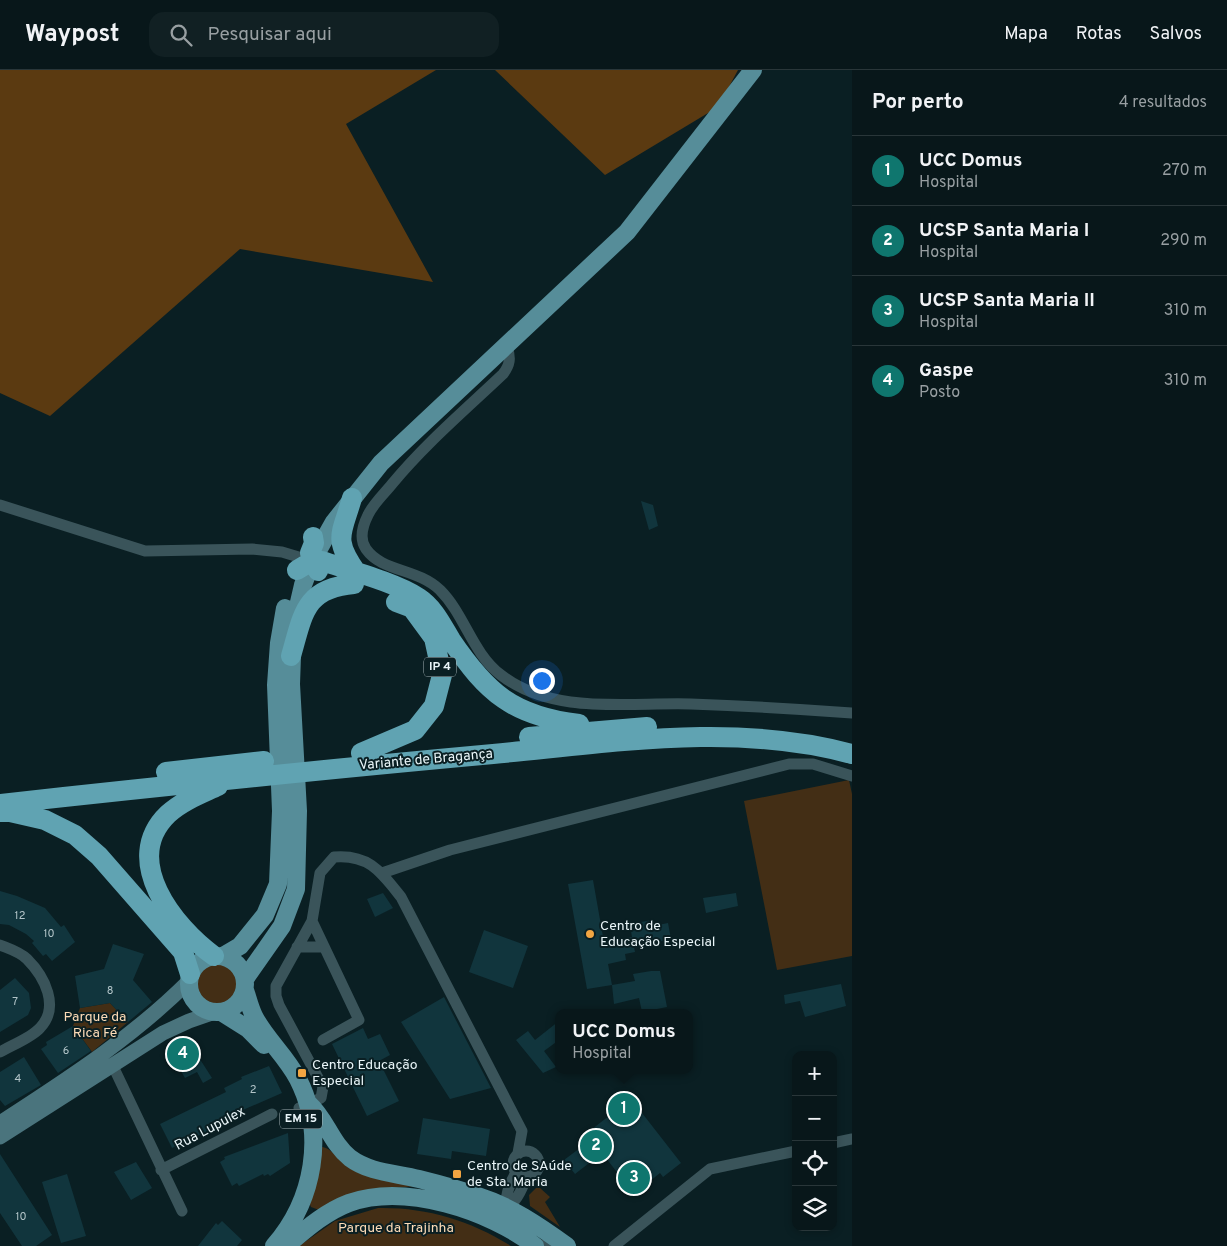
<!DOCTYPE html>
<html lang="pt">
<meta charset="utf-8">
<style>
:root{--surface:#08171a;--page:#112023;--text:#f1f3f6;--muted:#989fa2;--line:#293639;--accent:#0f766e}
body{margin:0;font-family:Overpass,sans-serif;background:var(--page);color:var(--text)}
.controls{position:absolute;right:15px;bottom:15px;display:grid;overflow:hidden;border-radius:10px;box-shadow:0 2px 8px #0003}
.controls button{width:45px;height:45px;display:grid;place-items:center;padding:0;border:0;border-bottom:1px solid var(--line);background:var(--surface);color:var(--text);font:25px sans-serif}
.you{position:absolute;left:541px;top:610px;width:18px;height:18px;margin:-12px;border:4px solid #fff;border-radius:50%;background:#1a73e8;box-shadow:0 0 0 8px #1a73e833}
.badge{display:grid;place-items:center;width:32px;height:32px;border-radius:50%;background:var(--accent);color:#fff;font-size:16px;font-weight:700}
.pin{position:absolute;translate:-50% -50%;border:2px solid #fff;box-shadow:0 1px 5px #0006}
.popup{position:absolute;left:555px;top:939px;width:138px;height:65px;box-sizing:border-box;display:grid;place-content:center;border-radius:10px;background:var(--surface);filter:drop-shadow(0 1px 4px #0005);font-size:16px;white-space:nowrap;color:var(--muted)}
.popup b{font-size:19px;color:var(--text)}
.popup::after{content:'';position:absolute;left:50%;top:100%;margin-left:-10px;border:10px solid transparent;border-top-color:var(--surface)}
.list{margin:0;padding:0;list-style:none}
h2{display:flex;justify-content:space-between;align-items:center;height:65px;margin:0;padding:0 20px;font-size:21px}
h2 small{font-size:16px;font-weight:400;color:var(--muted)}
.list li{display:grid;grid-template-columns:32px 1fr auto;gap:15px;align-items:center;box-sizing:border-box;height:70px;padding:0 20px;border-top:1px solid var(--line)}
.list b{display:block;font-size:19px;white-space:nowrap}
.list p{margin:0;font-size:16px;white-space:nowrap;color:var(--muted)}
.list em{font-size:16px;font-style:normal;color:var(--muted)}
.icon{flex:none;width:28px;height:28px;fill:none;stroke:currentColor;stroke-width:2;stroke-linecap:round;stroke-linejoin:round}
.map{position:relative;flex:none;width:852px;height:1176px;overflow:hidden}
header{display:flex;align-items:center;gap:30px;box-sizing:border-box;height:70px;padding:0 25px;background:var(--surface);border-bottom:1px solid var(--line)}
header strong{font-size:24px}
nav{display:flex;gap:28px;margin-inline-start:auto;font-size:18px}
.search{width:350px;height:45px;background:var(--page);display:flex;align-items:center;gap:12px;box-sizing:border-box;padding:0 18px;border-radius:15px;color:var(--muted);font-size:19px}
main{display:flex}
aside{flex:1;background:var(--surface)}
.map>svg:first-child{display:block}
</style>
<header>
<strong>Waypost</strong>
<div class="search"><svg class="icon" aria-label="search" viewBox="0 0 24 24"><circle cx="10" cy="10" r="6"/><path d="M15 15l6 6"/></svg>Pesquisar aqui</div>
<nav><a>Mapa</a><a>Rotas</a><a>Salvos</a></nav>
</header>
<main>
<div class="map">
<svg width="852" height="1176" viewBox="0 0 852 1176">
<rect width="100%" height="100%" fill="#0a1f23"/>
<path fill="#432e15" d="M 849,710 L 852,724 L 852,886 L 777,900 L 744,731 Z
M194 914a22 22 0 1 1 44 0a22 22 0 1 1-44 0Z
M 110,933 L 128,952 L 92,982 L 73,956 L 80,938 Z
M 321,1077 C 330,1076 341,1092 348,1097 C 370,1111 395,1112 419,1116 L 392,1118 L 319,1140 L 311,1137 L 309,1132 Z
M 536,1118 L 540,1118 L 550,1127 L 545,1132 L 560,1157 L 530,1136 L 529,1125 Z
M 378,1138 C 425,1137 470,1150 511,1176 L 299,1176 L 335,1151 Z"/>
<path fill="#5b3a11" d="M 0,0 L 436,0 L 346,54 L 433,212 L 240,179 L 50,346 L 0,323 Z
M 495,0 L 738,0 L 718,37 L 605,105 Z"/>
<path fill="#11353d" d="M 641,431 L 653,435 L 658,456 L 649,460 Z
M 593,810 L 605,878 L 623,875 L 622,869 L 632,867 L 631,861 L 642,859 L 641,852 L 652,850 L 653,856 L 668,853 L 671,869 L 634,877 L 635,882 L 625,884 L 626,890 L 608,894 L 612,915 L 587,919 L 568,814 Z
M 0,821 L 17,826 L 45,838 L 61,857 L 64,855 L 75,872 L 52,891 L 46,884 L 43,886 L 32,873 L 34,871 L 26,864 L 9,855 L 0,854 Z
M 383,823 L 393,838 L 375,847 L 367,829 Z
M 736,823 L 738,836 L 706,843 L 703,828 Z
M 484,860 L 528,876 L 513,918 L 469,902 Z
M 113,874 L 144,884 L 133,910 L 152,932 L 128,952 L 110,933 L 80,938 L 75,906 L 104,899 Z
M 651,901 L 660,901 L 667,937 L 642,942 L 639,928 L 614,934 L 612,915 L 635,911 L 633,904 Z
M 15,908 L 29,923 L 31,938 L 28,945 L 0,962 L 0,920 Z
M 841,914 L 846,936 L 805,947 L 800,931 L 785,934 L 784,925 Z
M 444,927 L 491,1018 L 450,1029 L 401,952 Z
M 559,951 L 559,970 L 544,981 L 556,997 L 543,1003 L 516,970 L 528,961 L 535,970 Z
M 73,956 L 91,981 L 58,1003 L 41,979 L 47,975 L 46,972 Z
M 363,958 L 368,969 L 380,964 L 390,985 L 379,991 L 399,1031 L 367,1046 L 332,974 Z
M 187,969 L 212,1008 L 203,1013 L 197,1002 L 185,1008 L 168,979 Z
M 24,987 L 41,1015 L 5,1036 L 0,1030 L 0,1002 Z
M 269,996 L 282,1023 L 236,1043 L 238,1047 L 172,1078 L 160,1054 L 226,1022 L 224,1018 L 242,1009 L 241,1007 Z
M 628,1025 L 681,1093 L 663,1107 L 660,1103 L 634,1124 L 602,1083 L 575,1104 L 564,1090 L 592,1069 L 587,1063 L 614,1042 L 611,1038 Z
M 423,1048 L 490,1059 L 486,1086 L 452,1081 L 451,1089 L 417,1084 Z
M 288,1063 L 290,1093 L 270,1106 L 268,1104 L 264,1106 L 263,1104 L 239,1116 L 237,1113 L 232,1116 L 220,1092 L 225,1089 L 224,1087 Z
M 0,1084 L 52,1165 L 36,1176 L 22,1176 L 0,1143 Z
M 136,1092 L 152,1118 L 131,1130 L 114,1102 Z
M 67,1104 L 86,1166 L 61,1173 L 42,1112 Z
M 222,1151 L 242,1170 L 237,1176 L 198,1176 L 216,1153 L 218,1155 Z"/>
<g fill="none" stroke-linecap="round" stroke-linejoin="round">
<path stroke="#3a545a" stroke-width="11" d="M 507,277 C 511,288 510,295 503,304 C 465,340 425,374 392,414 C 384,424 373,434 368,445 C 363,455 359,469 366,479 C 382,502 417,498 440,520 C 465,545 472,583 501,605 C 554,646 629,632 691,634 C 745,636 798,639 852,643
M 0,435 L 145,481 L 252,479 L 282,482 L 312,491
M 382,803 L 450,780 L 789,694 L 813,694 L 852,706
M 312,851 L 359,950 L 323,970
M 0,875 C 10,879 20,882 27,889 C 45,907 60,937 40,958 C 31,968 12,975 0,982
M 297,877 L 324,877
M 112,994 L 182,1141
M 299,1038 L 321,1028 L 323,1017 L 279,935 L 276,926 L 276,916 L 312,851 L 320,803 L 334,787 C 369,784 381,802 401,827 L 522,1061 L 518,1083
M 833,1073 L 852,1069
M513 1094a13 13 0 1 1 26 0a13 13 0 1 1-26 0Z
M 161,1100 L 272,1044
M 502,1141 C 516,1134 522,1121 526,1107
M 507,1141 C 504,1129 509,1113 516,1103
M 532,1171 L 533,1174 L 549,1176
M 614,1176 L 710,1099 L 796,1081"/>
<path stroke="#4a747d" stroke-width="15" d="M 0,1053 C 66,1010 132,968 189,911
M 0,1067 L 163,963 L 189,951 L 215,942"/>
<path stroke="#568d99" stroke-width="18" d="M189 914a28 28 0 1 1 56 0a28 28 0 1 1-56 0Z
M 223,886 L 240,876 L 265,845 L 278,814 L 281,741 L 276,615 L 279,573 L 285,538
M 245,909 L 282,856 L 296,819 L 298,741 L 291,614 L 293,558 L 303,515 L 312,491 L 334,452 L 381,393 L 627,162 L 753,0
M 245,920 C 248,929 250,938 254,946 C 265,968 286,986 298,1009 C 326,1064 314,1130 274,1176
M 221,942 L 248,959 L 264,975
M 309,1034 C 326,1049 331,1073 350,1088 C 370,1103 396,1103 419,1109 C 439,1114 458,1119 478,1126 C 510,1136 539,1156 567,1176
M 286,1176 C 305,1160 325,1142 349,1133 C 405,1113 489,1140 535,1176"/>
<path stroke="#60a3b2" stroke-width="20" d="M 352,428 C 342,464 332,468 357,503
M 313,467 L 314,473 L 310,483 L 318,501
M 297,500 L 312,491 L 322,491 C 349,500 397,513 419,528 C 434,538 442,555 451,570 C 487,623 513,646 579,654
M 291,586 C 303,545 304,518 354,514
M 529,667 L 647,657
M 361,683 L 415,660 L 434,636 L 442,605 L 434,568 L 412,538 L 396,532
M 166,702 L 264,691
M 0,734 C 164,716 328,699 493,684 C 611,673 735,652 852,684
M 0,742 L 10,742 L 45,750 L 75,765 L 99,786 L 183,882 L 190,904
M 214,886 C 174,857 120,790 168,744 C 182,731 201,724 218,716"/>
</g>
<g fill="#f2a542" stroke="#0a1f23" stroke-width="2">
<circle cx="590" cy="864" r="5"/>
<rect x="297" y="998" width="10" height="10" rx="2.5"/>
<rect x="452" y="1099" width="10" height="10" rx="2.5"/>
</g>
<g text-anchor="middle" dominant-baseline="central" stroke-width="4" stroke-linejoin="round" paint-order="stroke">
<g font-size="11" fill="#b3c5c9">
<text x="20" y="846">12</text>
<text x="49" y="864">10</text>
<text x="110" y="921">8</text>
<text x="15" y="932">7</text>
<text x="66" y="981">6</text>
<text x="18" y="1009">4</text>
<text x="253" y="1020">2</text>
<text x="21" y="1147">10</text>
</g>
<g fill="#0a1f23" stroke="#a6b5b8" stroke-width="1">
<rect x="424" y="587.5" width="32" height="19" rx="4"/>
<rect x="280" y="1039.5" width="42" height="19" rx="4"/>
</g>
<g font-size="12" font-weight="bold" fill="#e9f5f8">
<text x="440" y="597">IP 4</text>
<text x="301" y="1049">EM 15</text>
</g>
<g font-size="14" fill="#e9f5f8" stroke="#0a1f23">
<text transform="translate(426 690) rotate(-5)">Variante de Bragança</text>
<text transform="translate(210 1059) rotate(-28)">Rua Lupulex</text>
</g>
<g font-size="14" fill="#e9f5f8" stroke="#0a1f23" text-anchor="start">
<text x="600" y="856">Centro de<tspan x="600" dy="16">Educação Especial</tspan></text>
<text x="312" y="995">Centro Educação<tspan x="312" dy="16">Especial</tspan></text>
<text x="467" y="1096">Centro de SAúde<tspan x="467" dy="16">de Sta. Maria</tspan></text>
</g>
<g font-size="14" fill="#fddbb7" stroke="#0a1f23">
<text x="95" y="947">Parque da<tspan x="95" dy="16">Rica Fé</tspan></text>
<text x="396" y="1158">Parque da Trajinha</text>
</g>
</g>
</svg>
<div class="controls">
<button>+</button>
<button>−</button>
<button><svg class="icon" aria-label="locate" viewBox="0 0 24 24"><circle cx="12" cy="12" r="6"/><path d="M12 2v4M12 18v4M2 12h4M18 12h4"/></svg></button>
<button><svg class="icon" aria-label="layers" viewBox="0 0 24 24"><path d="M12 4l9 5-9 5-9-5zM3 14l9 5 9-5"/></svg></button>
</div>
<div class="you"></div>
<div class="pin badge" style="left:624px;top:1039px">1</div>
<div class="popup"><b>UCC Domus</b>Hospital</div>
<div class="pin badge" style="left:596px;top:1076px">2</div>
<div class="pin badge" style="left:634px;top:1108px">3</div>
<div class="pin badge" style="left:183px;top:984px">4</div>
</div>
<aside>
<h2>Por perto<small>4 resultados</small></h2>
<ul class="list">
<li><span class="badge">1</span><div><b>UCC Domus</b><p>Hospital</p></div><em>270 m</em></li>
<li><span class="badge">2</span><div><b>UCSP Santa Maria I</b><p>Hospital</p></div><em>290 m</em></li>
<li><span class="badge">3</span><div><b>UCSP Santa Maria II</b><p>Hospital</p></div><em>310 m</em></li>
<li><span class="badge">4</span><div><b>Gaspe</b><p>Posto</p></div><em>310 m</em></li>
</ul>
</aside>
</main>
